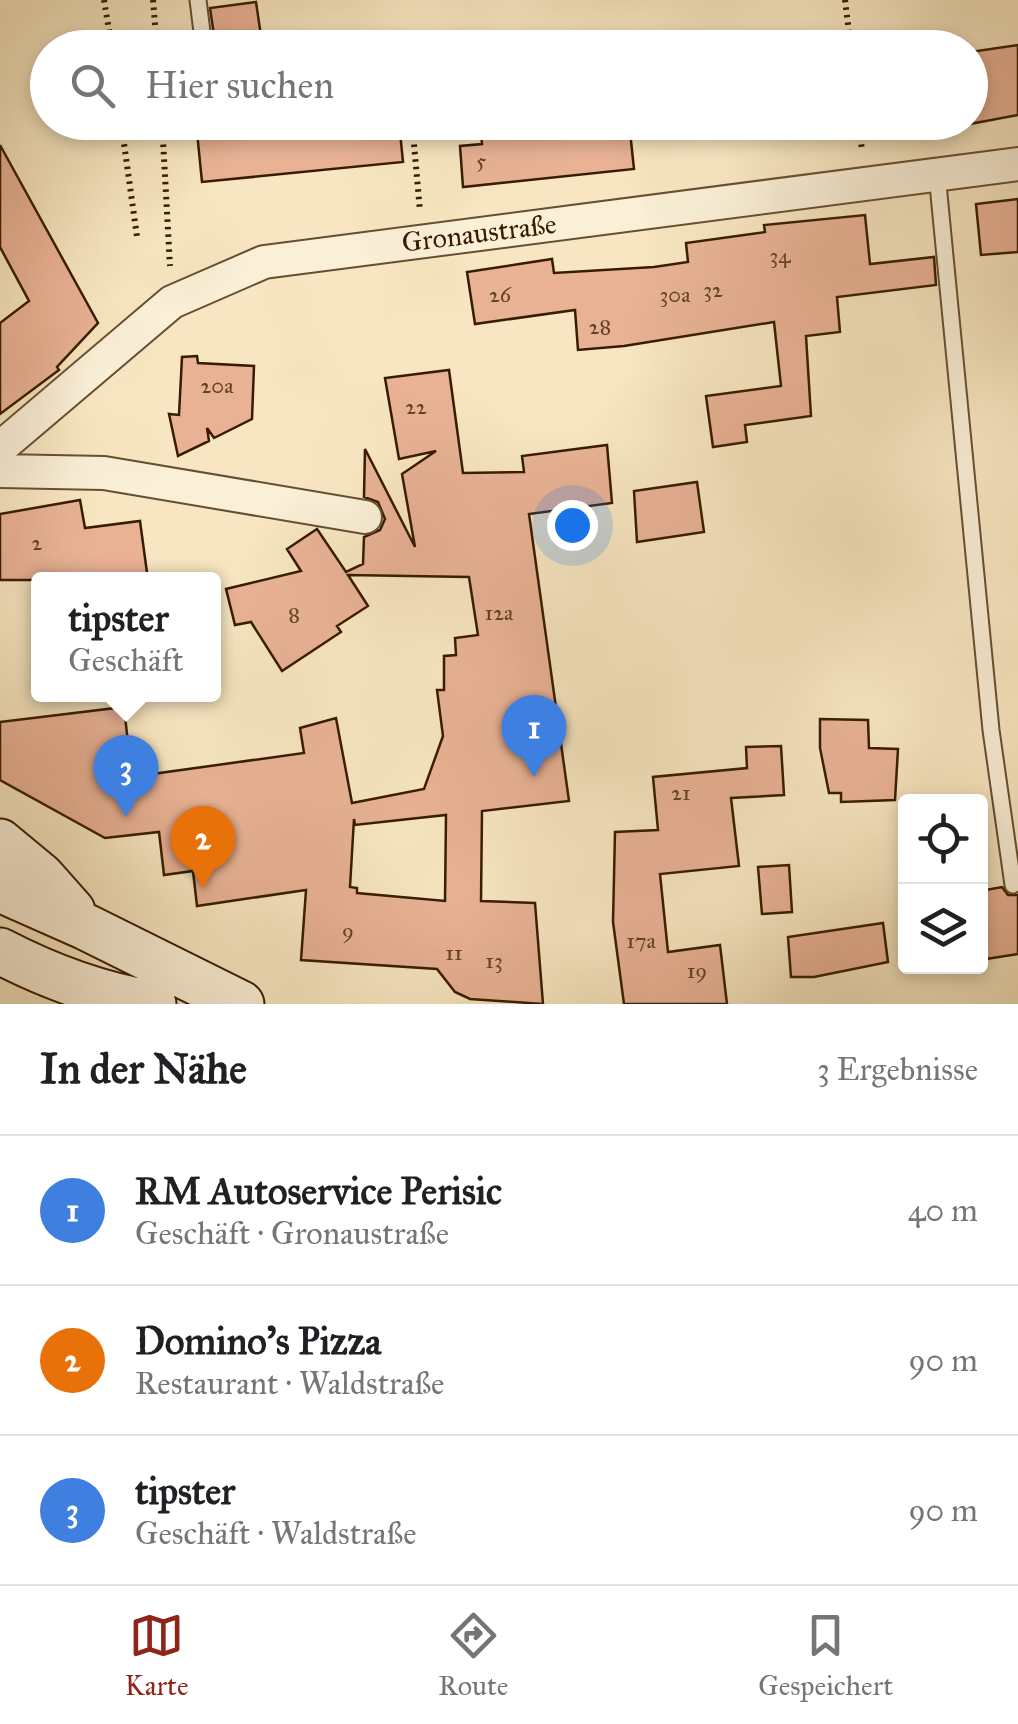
<!DOCTYPE html>
<html lang="de">
<meta charset="utf-8">
<style>
:root{--surface:#fff;--page:#f2f2f2;--text:#202124;--muted:#757577;--line:#e0e0e0;--accent:#8f2418}
body{margin:0;font-family:"IM FELL Great Primer",serif;background:var(--page);color:var(--text)}
.controls{position:absolute;right:30px;bottom:30px;display:grid;overflow:hidden;border-radius:10px;box-shadow:0 5px 15px #0003}
.controls button{width:90px;height:90px;display:grid;place-items:center;padding:0;border:0;border-bottom:2px solid var(--line);background:var(--surface);color:var(--text);font:50px sans-serif}
.you{position:absolute;left:572px;top:525px;width:35px;height:35px;margin:-25px;border:8px solid #fff;border-radius:50%;background:#1a73e8;box-shadow:0 0 0 15px #1a73e833}
.badge{display:grid;place-items:center;width:65px;height:65px;border-radius:50%;background:var(--accent);color:#fff;font-size:32px;font-weight:700}
.pin{position:absolute;translate:-50% -82px;filter:drop-shadow(0 2px 5px #0008)}
.pin::after{content:'';position:absolute;top:52px;width:35px;height:30px;background:inherit;clip-path:polygon(0 0,100% 0,50% 100%)}
.popup{position:absolute;left:31px;top:572px;width:190px;height:130px;box-sizing:border-box;display:grid;place-content:center;border-radius:10px;background:var(--surface);filter:drop-shadow(0 2px 8px #0005);font-size:32px;white-space:nowrap;color:var(--muted)}
.popup b{font-size:38px;color:var(--text)}
.popup::after{content:'';position:absolute;left:50%;top:100%;margin-left:-20px;border:20px solid transparent;border-top-color:var(--surface)}
.list{margin:0;padding:0;list-style:none}
h2{display:flex;justify-content:space-between;align-items:center;height:130px;margin:0;padding:0 40px;font-size:42px}
h2 small{font-size:32px;font-weight:400;color:var(--muted)}
.list li{display:grid;grid-template-columns:65px 1fr auto;gap:30px;align-items:center;box-sizing:border-box;height:150px;padding:0 40px;border-top:2px solid var(--line)}
.list b{display:block;font-size:38px;white-space:nowrap}
.list p{margin:0;font-size:32px;white-space:nowrap;color:var(--muted)}
.list em{font-size:32px;font-style:normal;color:var(--muted)}
.icon{flex:none;width:55px;height:55px;fill:none;stroke:currentColor;stroke-width:2;stroke-linecap:round;stroke-linejoin:round}
.map{position:relative;flex:none;width:1018px;height:1004px;overflow:hidden}
.search{position:absolute;background:var(--surface);box-shadow:0 5px 15px #0003;left:30px;right:30px;top:30px;height:110px;display:flex;align-items:center;gap:25px;box-sizing:border-box;padding:0 35px;border-radius:55px;color:var(--muted);font-size:38px}
.sheet{height:580px;background:var(--surface)}
nav{display:flex;justify-content:space-around;align-items:center;box-sizing:border-box;height:140px;border-top:2px solid var(--line);background:var(--surface);font-size:28px;color:var(--muted)}
nav a{display:grid;justify-items:center;gap:5px}
nav .on{color:var(--accent)}
.map>svg:first-child{display:block}
</style>
<div class="map">
<svg width="1018" height="1004" viewBox="0 0 1018 1004">
<rect width="100%" height="100%" fill="#f7e6c1"/>
<filter id="stains"><feTurbulence type="fractalNoise" baseFrequency=".002" numOctaves="4"/><feColorMatrix values="0 0 0 0 .2 0 0 0 0 .09 0 0 0 0 .02 0 0 0 .5 -.17"/></filter>
<radialGradient id="worn" r=".72"><stop offset=".6" stop-color="#630" stop-opacity="0"/><stop offset="1" stop-color="#630" stop-opacity=".3"/></radialGradient>
<path fill="#e9b295" stroke="#381c00" stroke-width="2.5" fill-rule="evenodd" d="M 256,2 L 261,36 L 215,42 L 210,8 Z
M 1018,45 L 1018,115 L 970,124 L 970,52 Z
M 196,122 L 399,122 L 403,162 L 202,182 Z
M 480,122 L 520,122 L 521,127 L 530,127 L 531,134 L 591,129 L 591,122 L 629,122 L 634,169 L 463,187 L 460,146 L 482,144 Z
M 0,145 L 98,323 L 57,367 L 59,370 L 0,414 L 0,323 L 29,301 L 0,247 Z
M 1018,199 L 1018,252 L 981,255 L 976,204 Z
M 865,215 L 870,264 L 934,257 L 936,285 L 837,297 L 840,332 L 806,336 L 811,416 L 745,425 L 747,442 L 713,447 L 706,396 L 781,386 L 774,322 L 624,346 L 578,350 L 575,310 L 475,324 L 467,272 L 552,259 L 554,273 L 654,267 L 688,262 L 686,243 L 765,232 L 764,225 Z
M 197,356 L 198,363 L 254,366 L 252,419 L 214,438 L 207,428 L 209,441 L 178,456 L 169,414 L 179,415 L 182,357 Z
M 449,370 L 463,473 L 524,472 L 522,456 L 607,445 L 612,503 L 529,514 L 569,801 L 482,811 L 481,901 L 535,903 L 543,1004 L 470,999 L 455,992 L 437,969 L 301,960 L 306,890 L 197,906 L 193,871 L 164,875 L 159,832 L 105,838 L 0,780 L 0,722 L 124,707 L 131,770 L 151,767 L 152,774 L 304,753 L 300,728 L 336,718 L 352,803 L 424,789 L 443,736 L 437,690 L 444,690 L 444,656 L 456,655 L 455,638 L 478,635 L 469,577 L 348,575 L 368,606 L 337,626 L 341,632 L 282,671 L 251,622 L 235,625 L 226,589 L 301,571 L 287,549 L 317,529 L 346,572 L 363,564 L 364,537 L 380,530 L 385,519 L 378,502 L 364,497 L 365,449 L 415,547 L 402,474 L 436,451 L 399,459 L 385,378 ZM 446,815 L 445,901 L 357,893 L 357,888 L 350,887 L 354,819 L 355,825 Z
M 697,482 L 704,532 L 637,542 L 634,491 Z
M 80,500 L 85,528 L 140,521 L 148,580 L 0,580 L 0,514 Z
M 820,719 L 868,720 L 869,748 L 898,749 L 895,800 L 841,802 L 841,793 L 829,793 L 820,748 Z
M 781,746 L 784,795 L 731,798 L 739,866 L 660,874 L 668,952 L 720,945 L 727,1004 L 624,1004 L 613,922 L 615,832 L 658,830 L 653,777 L 747,768 L 746,747 Z
M 789,865 L 792,912 L 762,914 L 758,867 Z
M 1002,887 L 1008,895 L 1018,895 L 1018,954 L 980,960 L 980,891 Z
M 883,923 L 888,962 L 814,977 L 791,977 L 788,937 Z"/>
<g fill="none" stroke-linecap="round" stroke-linejoin="round">
<defs>
<path id="lane" d="M 198,0 L 204,48
M 937,174 L 991,730 L 1013,885"/>
<path id="street" d="M 0,448 L 172,302 L 264,262 L 1018,164
M 0,471 L 104,473 L 365,517"/>
<path id="secondary" d="M 0,842 L 41,876 L 72,911
M 0,889 L 86,927 L 241,1004
M 0,951 C 48,976 100,995 153,1004"/>
</defs>
<use href="#lane" stroke="#684e30" stroke-width="19"/>
<use href="#street" stroke="#684e30" stroke-width="36"/>
<use href="#secondary" stroke="#381c00" stroke-width="49"/>
<path stroke="#381c00" stroke-width="6" stroke-dasharray="2.5 5" stroke-linecap="butt" d="M 104,0 L 112,48
M 153,0 L 157,48
M 845,0 L 851,48
M 121,122 L 137,237
M 162,122 L 170,266
M 412,122 L 420,211
M 859,122 L 862,151"/>
<use href="#lane" stroke="#faefd7" stroke-width="15"/>
<use href="#street" stroke="#faefd7" stroke-width="32"/>
<use href="#secondary" stroke="#faefd7" stroke-width="45"/>
</g>
<g text-anchor="middle" dominant-baseline="central" stroke-width="8" stroke-linejoin="round" paint-order="stroke">
<g font-size="22" fill="#644225">
<text x="481" y="160">5</text>
<text x="780" y="255">34</text>
<text x="713" y="289">32</text>
<text x="500" y="294">26</text>
<text x="675" y="294">30a</text>
<text x="600" y="326">28</text>
<text x="217" y="385">20a</text>
<text x="416" y="406">22</text>
<text x="37" y="542">2</text>
<text x="499" y="612">12a</text>
<text x="294" y="614">8</text>
<text x="681" y="792">21</text>
<text x="348" y="930">9</text>
<text x="641" y="940">17a</text>
<text x="454" y="952">11</text>
<text x="494" y="960">13</text>
<text x="697" y="970">19</text>
</g>
<g font-size="28" fill="#381c00" stroke="#faefd7">
<text transform="translate(479 233) rotate(-7)">Gronaustraße</text>
</g>
</g>
<rect width="100%" height="100%" filter="url(#stains)"/>
<rect width="100%" height="100%" fill="url(#worn)"/>
</svg>
<div class="controls">
<button><svg class="icon" aria-label="locate" viewBox="0 0 24 24"><circle cx="12" cy="12" r="6"/><path d="M12 2v4M12 18v4M2 12h4M18 12h4"/></svg></button>
<button><svg class="icon" aria-label="layers" viewBox="0 0 24 24"><path d="M12 4l9 5-9 5-9-5zM3 14l9 5 9-5"/></svg></button>
</div>
<div class="you"></div>
<div class="pin badge" style="left:534px;top:777px;background:#3f7fe0">1</div>
<div class="pin badge" style="left:203px;top:888px;background:#e8710a">2</div>
<div class="pin badge" style="left:126px;top:817px;background:#3f7fe0">3</div>
<div class="popup"><b>tipster</b>Geschäft</div>
<div class="search"><svg class="icon" aria-label="search" viewBox="0 0 24 24"><circle cx="10" cy="10" r="6"/><path d="M15 15l6 6"/></svg>Hier suchen</div>
</div>
<section class="sheet">
<h2>In der Nähe<small>3 Ergebnisse</small></h2>
<ul class="list">
<li><span class="badge" style="background:#3f7fe0">1</span><div><b>RM Autoservice Perisic</b><p>Geschäft · Gronaustraße</p></div><em>40 m</em></li>
<li><span class="badge" style="background:#e8710a">2</span><div><b>Domino's Pizza</b><p>Restaurant · Waldstraße</p></div><em>90 m</em></li>
<li><span class="badge" style="background:#3f7fe0">3</span><div><b>tipster</b><p>Geschäft · Waldstraße</p></div><em>90 m</em></li>
</ul>
</section>
<nav>
<a class="on"><svg class="icon" aria-label="map" viewBox="0 0 24 24"><path d="M3 6l6-2 6 2 6-2v14l-6 2-6-2-6 2zM9 4v14M15 6v14"/></svg>Karte</a>
<a><svg class="icon" aria-label="directions" viewBox="0 0 24 24"><path d="M12 3l9 9-9 9-9-9zM9 14v-3h6M13 9l2 2-2 2"/></svg>Route</a>
<a><svg class="icon" aria-label="saved" viewBox="0 0 24 24"><path d="M7 4h10v16l-5-4-5 4z"/></svg>Gespeichert</a>
</nav>
